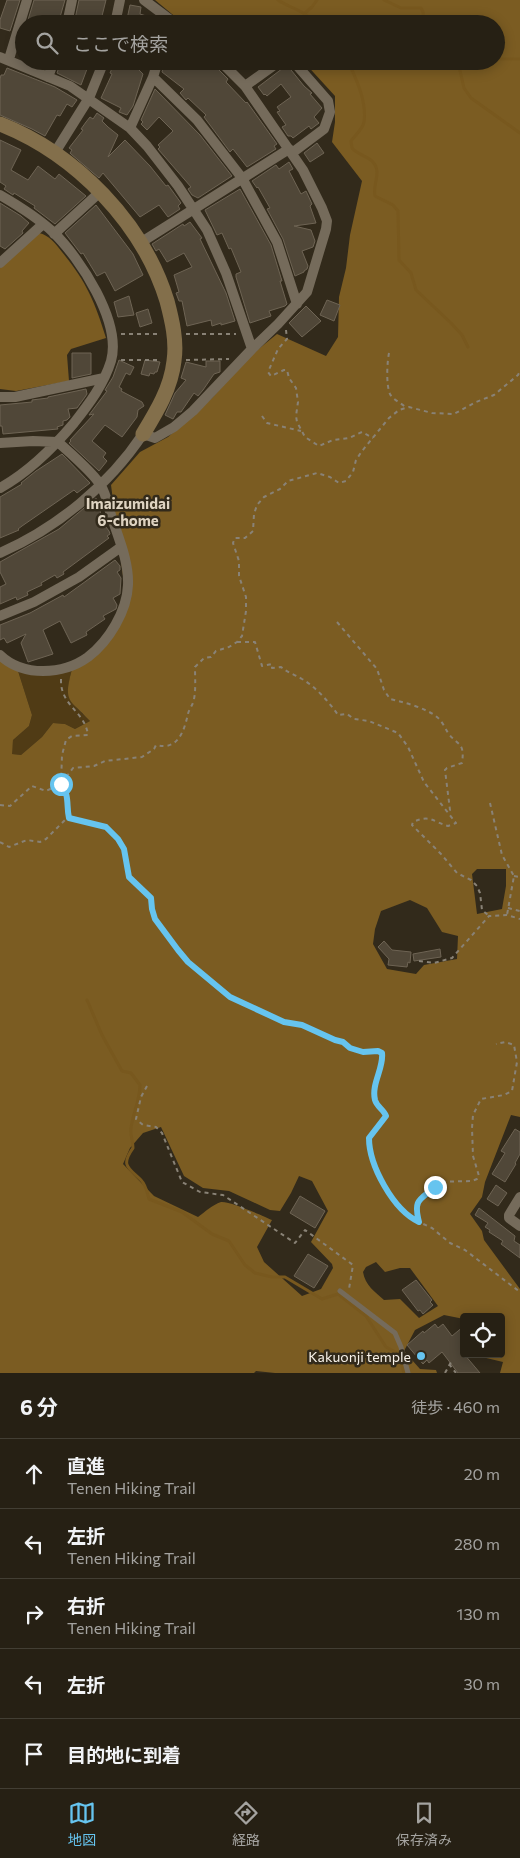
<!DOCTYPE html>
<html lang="ja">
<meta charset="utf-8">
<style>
:root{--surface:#262014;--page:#322d22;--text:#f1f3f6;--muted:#a4a3a0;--line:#423e34;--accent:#66c4ef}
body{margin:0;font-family:Commissioner,"Noto Sans JP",sans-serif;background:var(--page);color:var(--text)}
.controls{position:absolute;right:15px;bottom:15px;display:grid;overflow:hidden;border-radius:5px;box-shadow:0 2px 12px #0003}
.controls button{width:45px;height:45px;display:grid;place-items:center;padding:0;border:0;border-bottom:1px solid var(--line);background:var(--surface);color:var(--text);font:25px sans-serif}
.stop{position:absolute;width:15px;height:15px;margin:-11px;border:4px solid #66c4ef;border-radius:50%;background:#fff}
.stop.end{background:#66c4ef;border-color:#fff;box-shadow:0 1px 5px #0008}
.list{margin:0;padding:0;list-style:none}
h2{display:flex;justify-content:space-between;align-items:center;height:65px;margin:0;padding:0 20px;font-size:21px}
h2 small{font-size:16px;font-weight:400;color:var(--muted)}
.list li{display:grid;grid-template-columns:32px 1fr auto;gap:15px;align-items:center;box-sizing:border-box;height:70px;padding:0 20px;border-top:1px solid var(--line)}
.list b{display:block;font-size:19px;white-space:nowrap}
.list p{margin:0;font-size:16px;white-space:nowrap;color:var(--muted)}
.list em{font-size:16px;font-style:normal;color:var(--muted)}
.icon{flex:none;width:28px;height:28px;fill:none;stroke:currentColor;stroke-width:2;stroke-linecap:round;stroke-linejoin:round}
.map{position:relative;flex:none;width:520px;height:1373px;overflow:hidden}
.search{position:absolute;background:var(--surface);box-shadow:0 2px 12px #0003;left:15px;right:15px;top:15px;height:55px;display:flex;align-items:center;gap:12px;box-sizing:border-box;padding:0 18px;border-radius:28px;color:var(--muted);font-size:19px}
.sheet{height:415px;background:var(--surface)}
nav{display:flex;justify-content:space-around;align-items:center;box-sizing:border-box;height:70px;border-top:1px solid var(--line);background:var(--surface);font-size:14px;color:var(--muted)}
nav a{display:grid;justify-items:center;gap:2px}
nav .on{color:var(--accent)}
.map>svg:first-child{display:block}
</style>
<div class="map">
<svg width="520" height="1373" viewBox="0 0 520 1373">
<rect width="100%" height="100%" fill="#322a1b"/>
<path fill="#503b15" d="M 72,669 C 64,699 69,700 90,721 L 75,729 L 65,724 L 53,723 L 42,737 L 21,755 L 11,754 L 13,740 L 29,726 L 32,715 L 18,671 Z"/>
<path fill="#7b5c22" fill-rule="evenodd" d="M 155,0 L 520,0 L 520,1117 L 511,1115 L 485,1182 L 482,1197 L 470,1214 L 482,1231 L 484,1240 L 520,1289 L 520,1373 L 500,1373 L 503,1362 L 482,1357 L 482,1354 L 501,1354 L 501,1317 L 464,1317 L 464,1319 L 444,1315 L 415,1330 L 404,1351 L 420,1369 L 436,1370 L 437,1373 L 275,1373 L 256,1371 L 254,1373 L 0,1373 L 0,660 L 18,671 L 32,715 L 29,726 L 13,740 L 12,754 L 21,755 L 42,737 L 53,723 L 65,724 L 75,729 L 90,721 C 69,698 63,703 72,669 L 83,664 L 127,606 L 111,485 L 140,452 L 168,437 L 212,398 L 250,356 L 277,334 L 326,356 L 338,337 L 339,297 L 346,268 L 350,235 L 362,181 L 332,142 L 335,122 L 335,96 L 303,61 L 496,61 L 496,24 L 184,24 ZM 477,869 L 506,869 L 506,886 L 502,909 L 477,914 L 472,874 ZM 410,900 L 427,908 L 442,932 L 458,936 L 457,959 L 424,965 L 416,974 L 387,969 L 373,944 L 375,929 L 381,911 ZM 161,1127 L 184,1176 L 203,1188 L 229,1191 L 270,1210 L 280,1211 L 291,1193 L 299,1176 L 312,1181 L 328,1211 L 311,1242 L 332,1264 L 333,1268 L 321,1289 L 302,1296 L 264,1262 L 257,1247 L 272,1220 C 263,1216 230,1201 221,1202 C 212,1205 205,1212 198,1217 L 154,1196 L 123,1164 L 130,1148 L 143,1133 ZM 376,1262 L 385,1272 L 400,1268 L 410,1268 L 438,1306 L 419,1318 L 400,1299 L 384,1300 C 375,1292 365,1285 363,1272 L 366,1267 Z
M 39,233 C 49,235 56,244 62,252 C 86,281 95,302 106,338 L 71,349 L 67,355 L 69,381 L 16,391 L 0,389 L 0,268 Z"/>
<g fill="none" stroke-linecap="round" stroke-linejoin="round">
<path stroke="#78581e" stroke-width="3" d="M 278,0 C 291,9 306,10 314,24
M 384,0 L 401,8 L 421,8 L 423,12 L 424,24
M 305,13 L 312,7 L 317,0
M 496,59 L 520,59
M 348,61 C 356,79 367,101 364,122 C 363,129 355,135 351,141 L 352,148 C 357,154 366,156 372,161 C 383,172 372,184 375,196 L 393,205 L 398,211 L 399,260 L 411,273 L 416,290 L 451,323 L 462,335 L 468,347
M 458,62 L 464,88 L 471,98 L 520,133
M 87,1000 L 102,1035 L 122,1071 L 131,1073 L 140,1085 C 140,1100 133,1113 131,1128 C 130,1135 133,1141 133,1148 C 120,1166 129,1168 141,1180 C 146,1185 147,1192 149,1199 L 182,1212 L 212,1234 L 229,1241 L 245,1265 L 255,1273 L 272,1277 L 285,1277 L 322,1299 L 338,1294 L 366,1316 L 386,1347 L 399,1354 L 404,1373"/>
</g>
<path fill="#504738" stroke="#6e6454" d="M 7,0 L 20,0 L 10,31 L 0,28 L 0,20 Z
M 34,0 L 65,0 L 58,24 L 43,24 L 28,20 Z
M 79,0 L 106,0 L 100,24 L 89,24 L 75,19 Z
M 130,5 L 141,7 L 140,14 L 159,20 L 164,24 L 126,24 Z
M 61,61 L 90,61 L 81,85 L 57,73 Z
M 115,61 L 121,61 L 135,66 L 143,74 L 133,106 L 127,115 L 119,112 L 121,108 L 101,98 L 112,74 L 110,73 Z
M 165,61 L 210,61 L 228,79 L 226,82 L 246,103 L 247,102 L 277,144 L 274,146 L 276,149 L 247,167 L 233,149 L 230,152 L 204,117 L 206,115 L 188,98 L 186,100 L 180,93 L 184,89 L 162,72 Z
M 287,65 L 304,86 L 312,93 L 310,94 L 322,108 L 314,117 L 319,123 L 311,129 L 309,126 L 293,138 L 291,136 L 288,136 L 282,127 L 286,125 L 277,112 L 280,111 L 277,107 L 291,97 L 281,84 L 267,96 L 265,94 L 264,95 L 258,87 Z
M 7,68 L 55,87 L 77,100 L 72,107 L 67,104 L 60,116 L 57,115 L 45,136 L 32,129 L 0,115 L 0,79 L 1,75 L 4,75 Z
M 155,89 L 200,135 L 232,176 L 198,198 L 192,195 L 188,189 L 191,187 L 158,149 L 160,147 L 158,145 L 173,131 L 159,117 L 147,130 L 141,124 L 143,122 L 141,120 Z
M 97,113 L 104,118 L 102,121 L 108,127 L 118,135 L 108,157 L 125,140 L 150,166 L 166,186 L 168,185 L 181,203 L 178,206 L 180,209 L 168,217 L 159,205 L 140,217 L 103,173 L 99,178 L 71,154 L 70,153 L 72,150 L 69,148 L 83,130 L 81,129 L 86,122 L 90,117 L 93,119 Z
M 0,140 L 21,150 L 11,170 L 28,180 L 38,166 L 55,179 L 59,174 L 86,196 L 55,224 L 34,208 L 35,206 L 14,193 L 13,195 L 4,189 L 6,186 L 0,182 Z
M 317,143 L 324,153 L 310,162 L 304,153 Z
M 289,162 L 293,169 L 289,171 L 301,194 L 306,191 L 312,204 L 310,206 L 316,223 L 294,226 L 311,230 L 315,241 L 313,247 L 302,251 L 308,266 L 307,269 L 304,271 L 304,272 L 295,276 L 283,239 L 267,209 L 270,208 L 258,187 L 257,188 L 252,181 L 276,165 L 279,169 Z
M 240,189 L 271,245 L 282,281 L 280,281 L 287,304 L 285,306 L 269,311 L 271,316 L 250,323 L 236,277 L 236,274 L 241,272 L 231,248 L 229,249 L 222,233 L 217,235 L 205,210 Z
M 0,203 L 21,216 L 29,223 L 22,231 L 23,233 L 5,249 L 0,246 Z
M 96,205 L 133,254 L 143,275 L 115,291 L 105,272 L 97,276 L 83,253 L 81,254 L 65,233 Z
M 190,222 L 202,238 L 200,239 L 226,293 L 235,321 L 221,325 L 221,323 L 212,326 L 211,320 L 187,326 L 182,301 L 179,301 L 176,293 L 179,292 L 174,275 L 192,267 L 184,253 L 167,262 L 159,249 L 156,251 L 152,244 L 183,224 L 184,226 Z
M 129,296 L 134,315 L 118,317 L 114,302 Z
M 327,300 L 340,305 L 334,321 L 320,315 Z
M 306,306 L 321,321 L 302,337 L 289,323 Z
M 148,309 L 152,323 L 140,327 L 136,313 Z
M 72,353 L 91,353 L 91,374 L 72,378 Z
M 119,360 L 134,367 L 130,375 L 126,373 L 119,387 L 122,389 L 121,391 L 142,402 L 144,406 L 138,410 L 137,417 L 122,437 L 105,425 L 92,441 L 106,453 L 103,457 L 107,461 L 99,471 L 69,443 L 71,441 L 70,440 L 94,414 L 89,415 L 107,391 L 105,390 L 113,377 Z
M 145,360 L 160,362 L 157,372 L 155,372 L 154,374 L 150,373 L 149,376 L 141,374 Z
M 206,361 L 220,361 L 220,372 L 214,374 L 203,390 L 198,396 L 194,393 L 181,412 L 177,412 L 173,419 L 165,415 L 175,393 L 186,380 L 181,378 L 186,362 L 206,367 Z
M 86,389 L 87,394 L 85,397 L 77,408 L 68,409 L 70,417 L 67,420 L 63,421 L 63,425 L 57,427 L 58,429 L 3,434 L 2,426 L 0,426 L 0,405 L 32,402 L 32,400 L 48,398 L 48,397 Z
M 62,454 L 90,483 L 77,493 L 74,490 L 22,526 L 18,529 L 19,530 L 0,538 L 0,497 L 22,484 L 21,483 L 36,471 Z
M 96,498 L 100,502 L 99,504 L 102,510 L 100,512 L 103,515 L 99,518 L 109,531 L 110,534 L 107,536 L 109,538 L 63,572 L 64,574 L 57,578 L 55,575 L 41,583 L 42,585 L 27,592 L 28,595 L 17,600 L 16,597 L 0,604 L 0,587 L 6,584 L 0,572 L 0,562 L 59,529 Z
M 115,560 L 120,566 L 120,570 L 117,572 L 121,578 L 120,594 L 113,598 L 117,605 L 116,609 L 103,616 L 105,619 L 86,632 L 87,635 L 71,643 L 60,621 L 43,630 L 53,654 L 28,662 L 21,643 L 26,634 L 7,643 L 4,638 L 0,640 L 0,625 L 30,613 L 63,595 L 64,597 Z
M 384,941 L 392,950 L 411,952 L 410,963 L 408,962 L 407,967 L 388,965 L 389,959 L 378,947 Z
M 440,949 L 441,957 L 414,961 L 413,954 Z
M 515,1129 L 520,1132 L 520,1154 L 515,1163 L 516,1164 L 505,1182 L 492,1174 L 505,1153 L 501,1151 Z
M 496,1185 L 507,1193 L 498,1206 L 487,1199 Z
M 300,1196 L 325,1211 L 315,1228 L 290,1213 Z
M 479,1208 L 515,1236 L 514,1241 L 520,1245 L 520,1258 L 501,1244 L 503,1241 L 489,1232 L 490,1230 L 485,1227 L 488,1223 L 475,1215 Z
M 308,1254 L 328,1266 L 314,1288 L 294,1276 Z
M 416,1280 L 432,1300 L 430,1302 L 433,1305 L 423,1314 L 420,1310 L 418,1311 L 402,1290 Z
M 435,1324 L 438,1328 L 443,1324 L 452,1336 L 464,1326 L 464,1354 L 480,1373 L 458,1373 L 442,1352 L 429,1363 L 427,1360 L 423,1364 L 407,1345 L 423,1331 L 424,1333 Z"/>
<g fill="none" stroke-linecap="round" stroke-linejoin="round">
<path stroke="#898276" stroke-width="2" stroke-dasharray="4 4" stroke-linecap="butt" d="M 286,330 L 287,339 L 278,349 L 268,372 L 271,376 L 284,370 L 287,370 L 289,378 L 296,388 L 298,402 L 296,416 L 297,422 L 305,437 L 319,446 L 333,440 L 349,438 L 362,432 L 373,438
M 121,334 L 161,334
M 186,334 L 236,334
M 389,353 C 387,363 386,385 390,394 C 393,400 402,403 406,408
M 121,360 L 161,360
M 186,360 L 229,359
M 262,416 L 267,423 L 301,431
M 337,622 L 377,669 L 384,690 L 390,699 C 403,702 426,708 437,717 C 442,721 445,728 448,733 C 458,746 465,742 462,763 L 447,768 L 445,770 L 450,810 L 448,811
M 237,642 L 255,642 L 262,666 L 272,664 L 272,668 L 281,667 C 288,673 294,674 302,679 C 316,687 329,702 338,715 L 347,714 L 354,719 L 369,721 L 398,733 L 408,747 L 424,782 L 456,823 L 448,826 C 433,822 431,814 413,822 L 412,825 L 441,854 L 457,873 L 471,880 L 477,886 L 480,893 L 482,910 L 489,916
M 61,679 C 60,706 85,711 88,735 L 72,736 L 66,740 L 62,755 L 61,784 L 68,796 L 66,807 L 69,818 L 106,827 L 118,839 L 124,849 L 129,877 L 151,898 L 155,919 L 167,937 L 188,962 L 230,997 L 284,1022 L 302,1025 L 335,1040 L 343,1042 L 350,1048 L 363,1052 L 378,1051 L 382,1053 L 383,1059 L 378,1073 L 375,1096 L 375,1102 L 385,1112 L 386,1117 L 384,1121 L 373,1130 L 369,1138 L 369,1145 L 374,1164 L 387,1189 L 408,1217 L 432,1228 L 450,1243 L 465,1250 L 520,1292
M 490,803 L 502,855 L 514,876 L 507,915
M 0,805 L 10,806 L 32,786 L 46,791 L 61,784 L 73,768 L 94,766 L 105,761 L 142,757 L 154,749 L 156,745 C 178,751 184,731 188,714 C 189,709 193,705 194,699 C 196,689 195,678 195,667 L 204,658 L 211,657 L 216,651 L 229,647 L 237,642 L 242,636 L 246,611 L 246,597 L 239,576 L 239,561 L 233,543 L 235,538 L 245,538 L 253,531 L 254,514 L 257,505 L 264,497 L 280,489 L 288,481 L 317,473 L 330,477 L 339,483 L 346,481 L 353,472 L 356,460 L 362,451 L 389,418 L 399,410 L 409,407 L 432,413 L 454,414 L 476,402 L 494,395 L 518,375 L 520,371
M 0,842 L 9,847 L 27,840 L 40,842 L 46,839 L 66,819 L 69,818
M 514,876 L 520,877
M 508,908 L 520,911
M 419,961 L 434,963 L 452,958 L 489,916 L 507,915 L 520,919
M 147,1086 L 141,1097 L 136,1119 L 143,1125 L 156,1127 L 162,1133 L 182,1182 L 200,1192 L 223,1195 L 295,1243 L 305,1230 L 353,1265 L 349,1289
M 434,1182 L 472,1181 L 477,1179 L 479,1176 L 473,1156 L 472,1128 L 473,1115 L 481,1099 L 504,1095 L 512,1091 L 517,1062 L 514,1045 L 505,1042 L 496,1044
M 419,1222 C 412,1196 425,1199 439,1182
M 449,1364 L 456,1373
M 445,1373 L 451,1362"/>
<path stroke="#756b5b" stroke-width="5" d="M 340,1291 L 395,1333 L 401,1347 L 408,1373"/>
<path stroke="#756b5b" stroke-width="10" d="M 144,0 L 176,24
M 67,24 L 72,0
M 115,24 L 120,0
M 0,57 L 70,86 L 130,128 L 147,146 L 178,186 L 207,230 L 226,273 L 252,349
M 9,59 L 27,0
M 48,77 L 54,61
M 153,77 L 197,120 L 242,178 L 277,242 L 297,304
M 245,86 L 280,61
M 130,128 L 153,77 L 158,61
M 292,153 L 324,129 L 330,112 L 328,101 L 293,61
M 54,154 L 89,98 L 104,61
M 0,195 C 19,206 37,217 53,232 C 80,258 122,322 111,361 C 104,384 89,404 74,423 C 53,448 29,472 0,488
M 54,234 L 100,192
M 140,243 L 289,149
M 0,263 L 43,224
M 0,397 L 15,397 L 104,378
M 0,443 L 33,441 L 58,442 C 69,452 95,474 101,486 C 106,494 108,505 111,515 C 118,537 129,561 128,585 C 127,611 109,641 88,657 C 63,675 23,677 0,655
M 0,553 C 57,528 109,485 143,434 L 155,438 L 174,427 L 193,411 L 252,349 L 278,324 L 307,292 L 326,229 L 327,221 L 322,208 L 303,170 L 245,86 L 220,61
M 0,616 L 34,602 L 79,577 L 121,547
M 520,1197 L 509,1215 L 509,1218 L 520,1226"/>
<path stroke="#836f4b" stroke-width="15" d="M 0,124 C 76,154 143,223 167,301 C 172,320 177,341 174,361 C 171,388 157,411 143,434"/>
</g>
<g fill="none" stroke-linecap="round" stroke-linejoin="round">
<path stroke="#66c4ef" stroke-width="6" d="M 61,784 C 70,796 66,805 69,818 L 106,827 L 118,839 L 124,849 L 129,877 L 151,898 L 152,909 L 155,919 L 178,950 L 188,962 L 230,997 L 284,1022 L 302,1025 L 335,1040 L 343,1042 L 350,1048 L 363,1052 L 378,1051 L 382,1053 C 384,1068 371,1084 375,1100 C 377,1107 384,1110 386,1116 L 369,1138 C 369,1165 393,1210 419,1222 C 413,1199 420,1200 435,1187"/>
</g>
<circle fill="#66c4ef" stroke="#322a1b" stroke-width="2" cx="421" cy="1356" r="5"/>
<g text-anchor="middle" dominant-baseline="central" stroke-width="5" stroke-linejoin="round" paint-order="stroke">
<g font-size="14" fill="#f8f2e9" stroke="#322a1b" text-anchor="end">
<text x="411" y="1356">Kakuonji temple</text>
</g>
<g font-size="15" font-weight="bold" fill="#ded3c1" stroke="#322a1b">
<text x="128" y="503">Imaizumidai<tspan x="128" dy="17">6-chome</tspan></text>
</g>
</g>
</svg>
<div class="controls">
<button><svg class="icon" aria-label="locate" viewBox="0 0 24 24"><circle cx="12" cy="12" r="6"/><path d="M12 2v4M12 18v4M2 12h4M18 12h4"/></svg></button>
</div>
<div class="stop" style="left:61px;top:784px"></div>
<div class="stop end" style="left:435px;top:1187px"></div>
<div class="search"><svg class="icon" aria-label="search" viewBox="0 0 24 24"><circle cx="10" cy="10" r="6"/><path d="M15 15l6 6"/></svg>ここで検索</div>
</div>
<section class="sheet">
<h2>6 分<small>徒歩 · 460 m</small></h2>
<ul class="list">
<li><svg class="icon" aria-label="ahead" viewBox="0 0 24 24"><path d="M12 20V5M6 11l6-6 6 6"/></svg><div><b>直進</b><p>Tenen Hiking Trail</p></div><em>20 m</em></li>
<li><svg class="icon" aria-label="left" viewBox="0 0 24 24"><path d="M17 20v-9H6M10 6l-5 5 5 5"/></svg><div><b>左折</b><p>Tenen Hiking Trail</p></div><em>280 m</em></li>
<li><svg class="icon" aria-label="right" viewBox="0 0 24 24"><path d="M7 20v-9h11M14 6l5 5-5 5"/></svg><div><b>右折</b><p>Tenen Hiking Trail</p></div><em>130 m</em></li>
<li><svg class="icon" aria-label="left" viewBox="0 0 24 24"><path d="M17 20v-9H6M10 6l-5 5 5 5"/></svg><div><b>左折</b></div><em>30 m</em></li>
<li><svg class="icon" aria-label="arrive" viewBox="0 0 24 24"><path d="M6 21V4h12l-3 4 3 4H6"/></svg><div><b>目的地に到着</b></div></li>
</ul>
</section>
<nav>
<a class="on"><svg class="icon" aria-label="map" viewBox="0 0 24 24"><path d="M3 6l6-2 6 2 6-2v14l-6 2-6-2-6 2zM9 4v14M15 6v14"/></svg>地図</a>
<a><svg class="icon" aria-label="directions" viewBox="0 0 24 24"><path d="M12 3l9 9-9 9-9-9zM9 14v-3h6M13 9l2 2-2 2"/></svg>経路</a>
<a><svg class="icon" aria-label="saved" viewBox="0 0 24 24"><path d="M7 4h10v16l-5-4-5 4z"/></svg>保存済み</a>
</nav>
